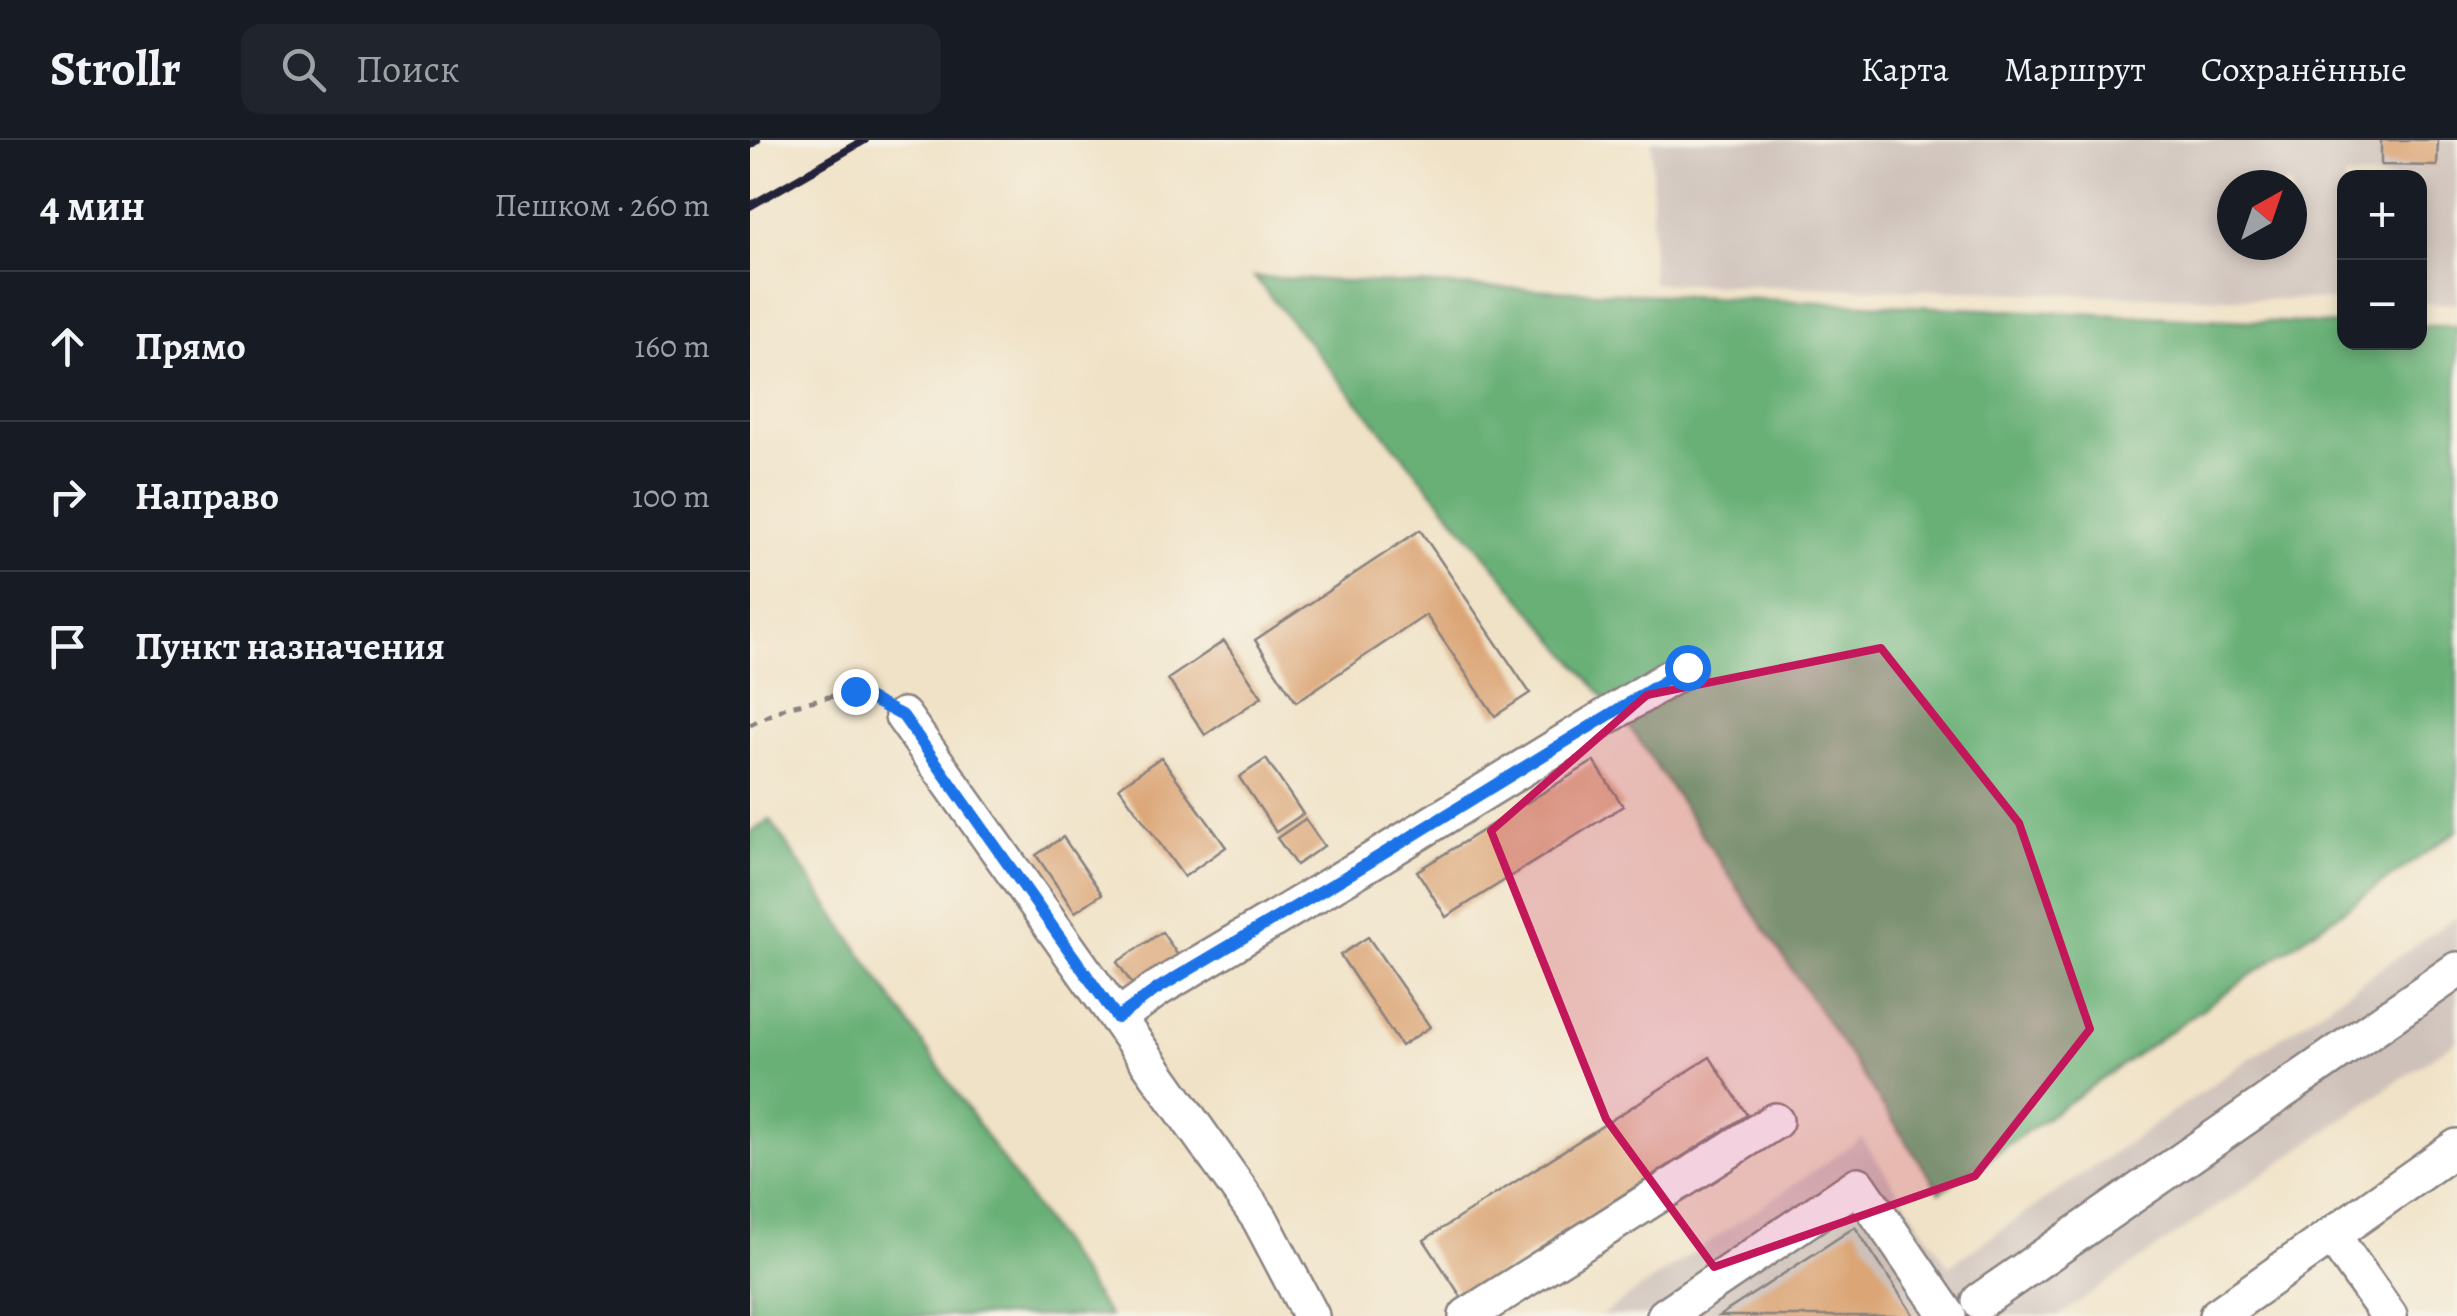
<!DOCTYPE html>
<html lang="ru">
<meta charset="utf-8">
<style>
:root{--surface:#171b24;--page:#20242c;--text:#f1f3f6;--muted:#9ea1a6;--line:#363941}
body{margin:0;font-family:Alegreya,serif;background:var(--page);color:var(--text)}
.controls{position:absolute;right:30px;top:30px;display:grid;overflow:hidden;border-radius:20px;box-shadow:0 5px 15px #0003}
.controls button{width:90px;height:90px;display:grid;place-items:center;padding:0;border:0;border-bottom:2px solid var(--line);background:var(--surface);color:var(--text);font:50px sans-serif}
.compass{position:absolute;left:1467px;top:30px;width:90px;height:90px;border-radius:50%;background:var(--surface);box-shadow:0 5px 15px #0003;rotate:40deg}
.stop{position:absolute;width:30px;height:30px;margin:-22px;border:8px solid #1a73e8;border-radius:50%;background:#fff}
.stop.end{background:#1a73e8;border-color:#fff;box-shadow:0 2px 10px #0008}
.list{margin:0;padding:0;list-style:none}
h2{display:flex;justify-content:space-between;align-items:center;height:130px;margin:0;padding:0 40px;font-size:42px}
h2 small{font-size:32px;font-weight:400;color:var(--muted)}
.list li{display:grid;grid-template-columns:65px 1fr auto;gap:30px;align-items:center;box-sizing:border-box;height:150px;padding:0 40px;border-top:2px solid var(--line)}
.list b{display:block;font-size:38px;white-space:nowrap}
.list em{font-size:32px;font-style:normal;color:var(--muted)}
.icon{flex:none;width:55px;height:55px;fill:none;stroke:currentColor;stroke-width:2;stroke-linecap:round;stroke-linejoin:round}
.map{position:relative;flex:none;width:1707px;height:1176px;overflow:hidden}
header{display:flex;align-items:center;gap:60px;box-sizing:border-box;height:140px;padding:0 50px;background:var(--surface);border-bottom:2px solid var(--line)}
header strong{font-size:48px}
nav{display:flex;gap:55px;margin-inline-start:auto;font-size:35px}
.search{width:700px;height:90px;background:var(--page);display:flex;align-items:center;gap:25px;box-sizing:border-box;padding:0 35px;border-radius:20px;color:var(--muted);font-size:38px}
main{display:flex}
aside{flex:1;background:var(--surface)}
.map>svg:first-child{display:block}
</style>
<header>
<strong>Strollr</strong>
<div class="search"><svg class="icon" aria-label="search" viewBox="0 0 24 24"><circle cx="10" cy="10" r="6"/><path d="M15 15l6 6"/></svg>Поиск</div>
<nav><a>Карта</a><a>Маршрут</a><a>Сохранённые</a></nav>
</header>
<main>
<aside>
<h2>4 мин<small>Пешком · 260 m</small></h2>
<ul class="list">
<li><svg class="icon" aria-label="ahead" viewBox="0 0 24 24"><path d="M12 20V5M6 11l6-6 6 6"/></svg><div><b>Прямо</b></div><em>160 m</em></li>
<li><svg class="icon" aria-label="right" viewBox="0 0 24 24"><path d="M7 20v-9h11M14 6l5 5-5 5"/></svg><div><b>Направо</b></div><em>100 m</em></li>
<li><svg class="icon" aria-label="arrive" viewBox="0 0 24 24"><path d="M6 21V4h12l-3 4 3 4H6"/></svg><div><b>Пункт назначения</b></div></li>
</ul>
</aside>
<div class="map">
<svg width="1707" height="1176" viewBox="0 0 1707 1176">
<rect width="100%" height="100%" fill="#f7f3e8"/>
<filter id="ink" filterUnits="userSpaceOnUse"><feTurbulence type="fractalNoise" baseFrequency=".01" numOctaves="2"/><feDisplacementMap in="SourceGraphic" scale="20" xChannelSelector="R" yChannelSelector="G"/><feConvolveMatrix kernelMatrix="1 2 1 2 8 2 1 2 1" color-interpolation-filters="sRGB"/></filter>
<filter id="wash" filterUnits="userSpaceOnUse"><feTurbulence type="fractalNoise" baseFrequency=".0048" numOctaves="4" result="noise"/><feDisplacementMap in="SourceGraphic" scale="40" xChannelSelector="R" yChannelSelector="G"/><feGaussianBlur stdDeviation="2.25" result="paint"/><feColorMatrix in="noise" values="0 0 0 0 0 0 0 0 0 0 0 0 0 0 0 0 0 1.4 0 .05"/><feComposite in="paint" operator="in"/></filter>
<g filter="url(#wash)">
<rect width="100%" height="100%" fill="#f0e2c6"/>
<path fill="#cec1ba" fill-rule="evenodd" d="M 902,0 L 1707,0 L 1707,164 L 1670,163 L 1670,38 L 1594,38 L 1594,161 L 902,143 ZM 1482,45 L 1542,45 L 1542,105 L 1482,105 Z
M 1707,776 L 1707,900 L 1309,1176 L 850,1176 L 1112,998 L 1199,1126 Z"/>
<path fill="#69b077" stroke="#466959" stroke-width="2.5" d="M 504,137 L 1594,185 L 1594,202 L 1670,202 L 1670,186 L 1707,186 L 1707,691 L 1190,1052 L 887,597 Z
M 20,680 L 359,1176 L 0,1176 L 0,693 Z"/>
<g id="blocks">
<path fill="#dba576" d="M 1631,0 L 1688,0 L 1687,26 L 1631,25 Z
M 670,390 L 780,553 L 745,576 L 676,475 L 546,562 L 505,500 Z
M 474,501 L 512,557 L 455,595 L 418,539 Z
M 411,617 L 476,707 L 434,737 L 369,647 Z
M 516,619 L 553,674 L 526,692 L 489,637 Z
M 844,621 L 873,666 L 696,777 L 667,731 Z
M 555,679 L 574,706 L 546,725 L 527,698 Z
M 313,697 L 352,754 L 325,772 L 286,715 Z
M 412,792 L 429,817 L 384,847 L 367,822 Z
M 618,797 L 680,887 L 651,906 L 590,815 Z
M 960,917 L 997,975 L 712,1158 L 674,1100 Z
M 1105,1087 L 1164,1176 L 969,1176 Z"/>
</g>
</g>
<g filter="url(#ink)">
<use href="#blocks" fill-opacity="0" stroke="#898280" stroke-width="2.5"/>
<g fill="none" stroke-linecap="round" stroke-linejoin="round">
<defs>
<path id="minor" d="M 153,576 L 510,1079 L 561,1176
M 367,878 L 407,849 L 615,725 L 937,527
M 1582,1095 L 1639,1176
M 1230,1161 L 1707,830
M 717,1176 L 1025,981
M 915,1176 L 1108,1045 L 1198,1176
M 1467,1176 L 1707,1007"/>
</defs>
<use href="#minor" stroke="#898280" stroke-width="40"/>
<path stroke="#898280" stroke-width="5" stroke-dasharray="8 8" stroke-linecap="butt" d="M 0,585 L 36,567 L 105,551 L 128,563"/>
<use href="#minor" stroke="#fff" stroke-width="35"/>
<path stroke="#22223b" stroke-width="8" d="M 0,5 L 7,0
M 0,66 L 115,0"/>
</g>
</g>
<g fill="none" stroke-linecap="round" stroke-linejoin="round" filter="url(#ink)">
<path stroke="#1a73e8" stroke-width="12" d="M 105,551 L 153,576 L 367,878 L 407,849 L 615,725 L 937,527"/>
</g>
<path fill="#c2185b" fill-opacity="0.2" stroke="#c2185b" stroke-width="8" stroke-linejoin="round" d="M 1131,508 L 1269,683 L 1340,889 L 1225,1036 L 964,1127 L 856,979 L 741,691 L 897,555 Z"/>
</svg>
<div class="controls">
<button>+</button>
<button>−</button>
</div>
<svg class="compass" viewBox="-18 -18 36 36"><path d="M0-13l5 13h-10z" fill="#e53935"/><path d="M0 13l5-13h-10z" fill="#9ea1a6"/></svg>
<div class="stop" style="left:937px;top:527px"></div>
<div class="stop end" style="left:105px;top:551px"></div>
</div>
</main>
